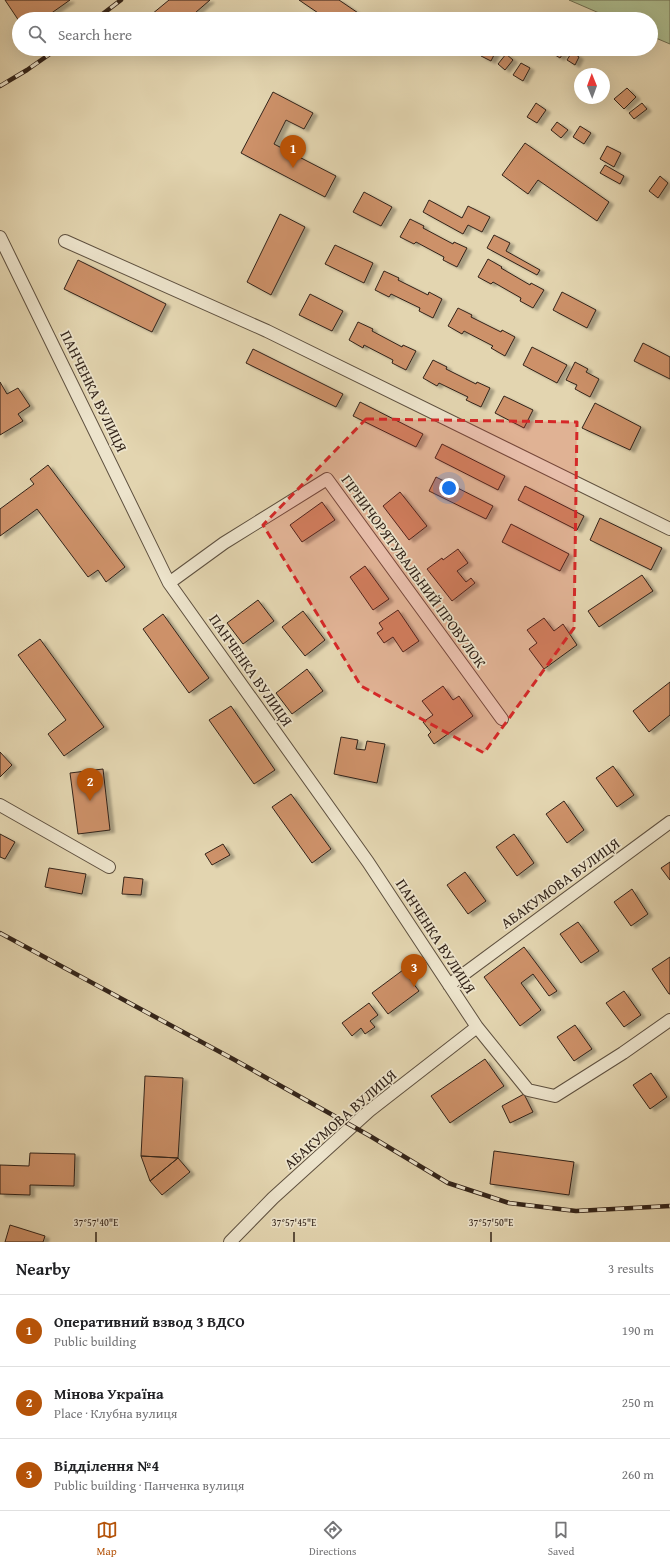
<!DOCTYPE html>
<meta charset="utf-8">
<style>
:root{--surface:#fff;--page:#f6f6f6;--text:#202124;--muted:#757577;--line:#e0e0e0;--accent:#b45309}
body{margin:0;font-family:"Gentium Book Plus",serif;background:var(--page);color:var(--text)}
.compass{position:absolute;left:574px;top:68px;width:36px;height:36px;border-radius:50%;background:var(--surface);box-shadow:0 4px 16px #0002;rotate:359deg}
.you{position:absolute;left:449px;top:488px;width:14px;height:14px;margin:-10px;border:3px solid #fff;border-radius:50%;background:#1a73e8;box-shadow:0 0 0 6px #1a73e833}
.badge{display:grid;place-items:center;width:26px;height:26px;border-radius:50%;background:var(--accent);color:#fff;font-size:13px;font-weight:700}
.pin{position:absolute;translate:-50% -33px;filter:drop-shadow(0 1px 2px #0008)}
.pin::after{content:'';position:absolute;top:21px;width:14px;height:12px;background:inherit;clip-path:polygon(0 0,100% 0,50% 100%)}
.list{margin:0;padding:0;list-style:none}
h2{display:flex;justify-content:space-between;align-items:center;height:52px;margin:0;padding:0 16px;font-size:17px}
h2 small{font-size:13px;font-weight:400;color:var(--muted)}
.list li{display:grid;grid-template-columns:26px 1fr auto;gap:12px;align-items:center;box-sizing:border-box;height:72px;padding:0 16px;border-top:1px solid var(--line)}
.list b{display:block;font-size:15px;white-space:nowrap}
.list p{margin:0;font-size:13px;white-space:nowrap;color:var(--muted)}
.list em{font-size:13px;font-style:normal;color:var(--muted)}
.icon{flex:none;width:22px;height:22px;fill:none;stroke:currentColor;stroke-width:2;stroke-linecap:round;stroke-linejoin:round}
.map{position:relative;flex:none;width:670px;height:1242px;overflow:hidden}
.search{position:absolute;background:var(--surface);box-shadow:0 4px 16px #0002;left:12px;right:12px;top:12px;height:44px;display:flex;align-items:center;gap:10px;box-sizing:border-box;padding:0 14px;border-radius:22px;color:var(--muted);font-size:15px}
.sheet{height:268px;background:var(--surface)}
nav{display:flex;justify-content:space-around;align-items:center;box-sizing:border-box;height:56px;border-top:1px solid var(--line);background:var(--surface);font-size:11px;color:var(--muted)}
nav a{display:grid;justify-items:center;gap:2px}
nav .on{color:var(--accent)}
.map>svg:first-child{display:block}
</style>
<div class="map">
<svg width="670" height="1242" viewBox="0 0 670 1242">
<defs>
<filter id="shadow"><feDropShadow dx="4.5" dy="2.5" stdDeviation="1" flood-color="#0004"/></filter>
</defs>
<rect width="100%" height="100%" fill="#e3d5b0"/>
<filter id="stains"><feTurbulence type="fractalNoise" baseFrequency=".005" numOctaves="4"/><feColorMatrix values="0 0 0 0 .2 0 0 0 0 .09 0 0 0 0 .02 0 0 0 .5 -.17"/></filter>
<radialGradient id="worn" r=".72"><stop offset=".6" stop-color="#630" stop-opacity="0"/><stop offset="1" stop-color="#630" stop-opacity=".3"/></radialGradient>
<path fill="#aebe90" stroke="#707054" d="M 569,0 L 670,0 L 670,44 L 651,36 L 651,19 L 613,19 Z"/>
<path fill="#cd9169" stroke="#322319" filter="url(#shadow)" d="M 5,0 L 70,0 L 43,19 L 19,19 L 19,21 Z
M 169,0 L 210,0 L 188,19 L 146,19 Z
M 299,0 L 339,0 L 367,19 L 327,19 Z
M 485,49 L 497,49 L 491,61 L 481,56 Z
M 555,49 L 566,49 L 560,58 L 552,53 Z
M 572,52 L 579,57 L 575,65 L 567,60 Z
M 506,54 L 513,60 L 505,70 L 498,64 Z
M 521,63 L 530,68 L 523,81 L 513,75 Z
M 627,88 L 636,97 L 624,109 L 614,99 Z
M 273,92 L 313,113 L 304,129 L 286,120 L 274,144 L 336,176 L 325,197 L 241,153 Z
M 536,103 L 546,110 L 537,123 L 527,117 Z
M 642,103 L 647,109 L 634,119 L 629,113 Z
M 557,122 L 568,130 L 561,138 L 551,130 Z
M 580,126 L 591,133 L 584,144 L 573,137 Z
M 525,143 L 609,202 L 597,221 L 538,180 L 528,194 L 502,175 Z
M 607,146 L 621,153 L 614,167 L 600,159 Z
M 605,165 L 624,176 L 620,184 L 600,173 Z
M 660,176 L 668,183 L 658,198 L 649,191 Z
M 364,192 L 392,207 L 381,226 L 353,212 Z
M 429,200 L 462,218 L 468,206 L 490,217 L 482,232 L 468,225 L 463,234 L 423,212 Z
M 280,214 L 305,227 L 271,295 L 247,282 Z
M 410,219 L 424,226 L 423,228 L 453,244 L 454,242 L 467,248 L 457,267 L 443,260 L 444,257 L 416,242 L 414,244 L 400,237 Z
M 494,235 L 510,243 L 506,251 L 540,270 L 537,275 L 487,248 Z
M 335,245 L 373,263 L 364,283 L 325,264 Z
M 488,259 L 502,267 L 501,268 L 530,285 L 531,283 L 544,290 L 533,308 L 520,301 L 521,298 L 493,282 L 491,284 L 478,277 Z
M 78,260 L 166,304 L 152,332 L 64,289 Z
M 384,271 L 399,278 L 398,280 L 428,295 L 429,292 L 442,299 L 433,318 L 419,311 L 420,308 L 391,294 L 389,297 L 375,290 Z
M 562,292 L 596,310 L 587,328 L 553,310 Z
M 310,294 L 343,311 L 332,331 L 299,315 Z
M 458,308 L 472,315 L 471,317 L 501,332 L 502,330 L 515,337 L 505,356 L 491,348 L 493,346 L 464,331 L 462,334 L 448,326 Z
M 358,322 L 373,329 L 372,331 L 402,347 L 403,345 L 416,351 L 406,370 L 392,363 L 393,360 L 364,345 L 363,348 L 349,340 Z
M 643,343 L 670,357 L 670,379 L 634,361 Z
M 532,347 L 567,365 L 557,383 L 523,365 Z
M 253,349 L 343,394 L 336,407 L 246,363 Z
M 433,360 L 447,367 L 446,369 L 476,384 L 477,382 L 490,388 L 481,407 L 466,400 L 468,397 L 439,383 L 437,386 L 423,378 Z
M 575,362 L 588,369 L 586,372 L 599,379 L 590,397 L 575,389 L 577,385 L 566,380 Z
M 0,382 L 7,394 L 18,388 L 30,406 L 18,414 L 23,421 L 0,435 Z
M 504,396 L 533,410 L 524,428 L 495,413 Z
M 360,402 L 423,434 L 416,447 L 353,416 Z
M 595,403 L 641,427 L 630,450 L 582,428 Z
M 442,444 L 505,476 L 498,490 L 435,458 Z
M 48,465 L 125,567 L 106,582 L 98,570 L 88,577 L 37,509 L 0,536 L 0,509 L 34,484 L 30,479 Z
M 436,477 L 493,506 L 486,519 L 429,491 Z
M 525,486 L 584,516 L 577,530 L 518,500 Z
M 400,492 L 427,526 L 409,540 L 383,506 Z
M 322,502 L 335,520 L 302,542 L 290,525 Z
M 600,518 L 662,548 L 651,570 L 590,540 Z
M 511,524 L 569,554 L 560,571 L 502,542 Z
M 458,549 L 468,563 L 457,571 L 466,582 L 471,578 L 475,583 L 452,601 L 427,569 L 442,558 L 443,560 Z
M 365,566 L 389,599 L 373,610 L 350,577 Z
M 642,575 L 653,591 L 599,627 L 588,611 Z
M 258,600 L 274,621 L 243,644 L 227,623 Z
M 398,610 L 419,641 L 403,652 L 393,637 L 384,643 L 377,633 L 383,629 L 379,623 Z
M 303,611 L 325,640 L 305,656 L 282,627 Z
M 163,614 L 209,678 L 189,693 L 143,629 Z
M 544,618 L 554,631 L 563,624 L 577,645 L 544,669 L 529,649 L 537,643 L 527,630 Z
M 40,639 L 104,727 L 64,756 L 48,734 L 66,720 L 18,655 Z
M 307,669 L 323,691 L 292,714 L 276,693 Z
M 670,682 L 670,715 L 649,732 L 633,711 Z
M 443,686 L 453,700 L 459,696 L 473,716 L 434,744 L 428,735 L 431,732 L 423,722 L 433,715 L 422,701 Z
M 231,706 L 275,770 L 254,784 L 209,720 Z
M 341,737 L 358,740 L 356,749 L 365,750 L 367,741 L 385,744 L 377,783 L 334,774 Z
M 0,752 L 12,765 L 0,777 Z
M 613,766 L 634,795 L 617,807 L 596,778 Z
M 103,769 L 110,830 L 78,834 L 70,773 Z
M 291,794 L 331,849 L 312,863 L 272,807 Z
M 564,801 L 584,830 L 567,843 L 546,814 Z
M 0,834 L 15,842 L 5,859 L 0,857 Z
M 514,834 L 534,863 L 517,876 L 496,847 Z
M 223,844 L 230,855 L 212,865 L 205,854 Z
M 670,862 L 670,880 L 661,868 Z
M 49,868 L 86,874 L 82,894 L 45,887 Z
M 465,872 L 486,901 L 468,914 L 447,885 Z
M 124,877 L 143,879 L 141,895 L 122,894 Z
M 632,889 L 648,914 L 631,926 L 614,902 Z
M 578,922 L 599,951 L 581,963 L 560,934 Z
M 524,947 L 557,991 L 549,996 L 533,974 L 521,983 L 541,1010 L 520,1026 L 484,977 Z
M 670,957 L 670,994 L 669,994 L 652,969 Z
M 403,970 L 419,991 L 388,1014 L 372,993 Z
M 624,991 L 641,1015 L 624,1027 L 606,1003 Z
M 369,1003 L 378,1015 L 370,1021 L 375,1027 L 365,1034 L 361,1028 L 352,1036 L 342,1023 Z
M 575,1025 L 592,1049 L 574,1061 L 557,1037 Z
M 485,1059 L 504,1086 L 450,1123 L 431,1096 Z
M 651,1073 L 667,1097 L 650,1109 L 633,1085 Z
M 145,1076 L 183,1078 L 178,1158 L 141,1156 Z
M 524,1094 L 533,1112 L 510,1123 L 502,1106 Z
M 494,1151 L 574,1162 L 569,1195 L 490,1184 Z
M 30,1153 L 75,1154 L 74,1186 L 30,1185 L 30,1195 L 0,1194 L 0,1165 L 29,1166 Z
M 141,1156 L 178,1158 L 150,1181 Z
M 178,1158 L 190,1172 L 162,1195 L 150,1181 Z
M 10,1225 L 45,1236 L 43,1242 L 5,1242 Z"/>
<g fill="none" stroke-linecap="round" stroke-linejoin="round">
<defs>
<path id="minor" d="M 0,237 L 169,583 L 368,862 L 477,1027 L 528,1090 L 555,1096 L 623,1053 L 670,1020
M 65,241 L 267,331 L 670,529
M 169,583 L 224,543 L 327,479 L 502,719
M 0,805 L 109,867
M 449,985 L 670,822
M 230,1242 L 273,1198 L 369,1111 L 477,1027"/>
</defs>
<use href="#minor" stroke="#5e503f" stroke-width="14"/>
<use href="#minor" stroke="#ede4cc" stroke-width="12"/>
<defs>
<path id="rail" d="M 96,19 L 121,0
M 0,86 L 27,70 L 57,49
M 0,933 L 233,1059 L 370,1136 L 448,1183 L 509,1203 L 576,1211 L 670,1206"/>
</defs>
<use href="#rail" stroke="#322319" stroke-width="4.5"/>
<use href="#rail" stroke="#ede4cc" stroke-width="3" stroke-dasharray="9" stroke-linecap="butt"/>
</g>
<path fill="#d62828" fill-opacity="0.2" stroke="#d62828" stroke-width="3" stroke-dasharray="8 5" stroke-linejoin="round" d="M 366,419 L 577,422 L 574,628 L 484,753 L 361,686 L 263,525 Z"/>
<path fill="none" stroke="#322319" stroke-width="1.5" d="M 96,1232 L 96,1242M 294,1232 L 294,1242M 491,1232 L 491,1242"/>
<g text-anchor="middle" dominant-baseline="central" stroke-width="3.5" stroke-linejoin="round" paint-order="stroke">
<g font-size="15" fill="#322319" stroke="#ede4cc">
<text transform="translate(94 391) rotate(64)">ПАНЧЕНКА ВУЛИЦЯ</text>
<text transform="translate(414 571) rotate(54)">ГІРНИЧОРЯТУВАЛЬНИЙ ПРОВУЛОК</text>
<text transform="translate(251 670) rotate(55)">ПАНЧЕНКА ВУЛИЦЯ</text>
<text transform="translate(560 883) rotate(-36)">АБАКУМОВА ВУЛИЦЯ</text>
<text transform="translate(436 936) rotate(57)">ПАНЧЕНКА ВУЛИЦЯ</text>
<text transform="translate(340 1119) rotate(-41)">АБАКУМОВА ВУЛИЦЯ</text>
</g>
</g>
<g font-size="10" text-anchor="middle" fill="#322319" stroke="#ede4cc" stroke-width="3.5" stroke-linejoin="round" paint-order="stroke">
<text x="96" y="1226">37°57'40"E</text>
<text x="294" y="1226">37°57'45"E</text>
<text x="491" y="1226">37°57'50"E</text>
</g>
<rect width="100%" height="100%" filter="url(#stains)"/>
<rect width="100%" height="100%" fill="url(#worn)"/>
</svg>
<svg class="compass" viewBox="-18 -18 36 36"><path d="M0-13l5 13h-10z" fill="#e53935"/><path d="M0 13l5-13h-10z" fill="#757577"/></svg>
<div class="you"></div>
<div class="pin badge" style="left:293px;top:168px">1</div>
<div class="pin badge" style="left:90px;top:801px">2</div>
<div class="pin badge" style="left:414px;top:987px">3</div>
<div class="search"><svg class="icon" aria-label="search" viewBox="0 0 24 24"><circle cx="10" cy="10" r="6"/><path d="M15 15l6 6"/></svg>Search here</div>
</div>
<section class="sheet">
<h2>Nearby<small>3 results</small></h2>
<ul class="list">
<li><span class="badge">1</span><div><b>Оперативний взвод 3 ВДСО</b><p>Public building</p></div><em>190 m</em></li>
<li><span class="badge">2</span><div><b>Мінова Україна</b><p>Place · Клубна вулиця</p></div><em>250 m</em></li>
<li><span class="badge">3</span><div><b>Відділення №4</b><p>Public building · Панченка вулиця</p></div><em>260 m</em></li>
</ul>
</section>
<nav>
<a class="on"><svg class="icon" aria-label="map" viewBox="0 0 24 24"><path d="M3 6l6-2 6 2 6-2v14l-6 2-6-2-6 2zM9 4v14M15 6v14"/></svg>Map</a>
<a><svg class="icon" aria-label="directions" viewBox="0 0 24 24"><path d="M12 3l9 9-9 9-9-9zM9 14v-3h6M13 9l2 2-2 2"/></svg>Directions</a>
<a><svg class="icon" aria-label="saved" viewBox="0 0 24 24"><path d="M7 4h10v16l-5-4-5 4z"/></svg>Saved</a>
</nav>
